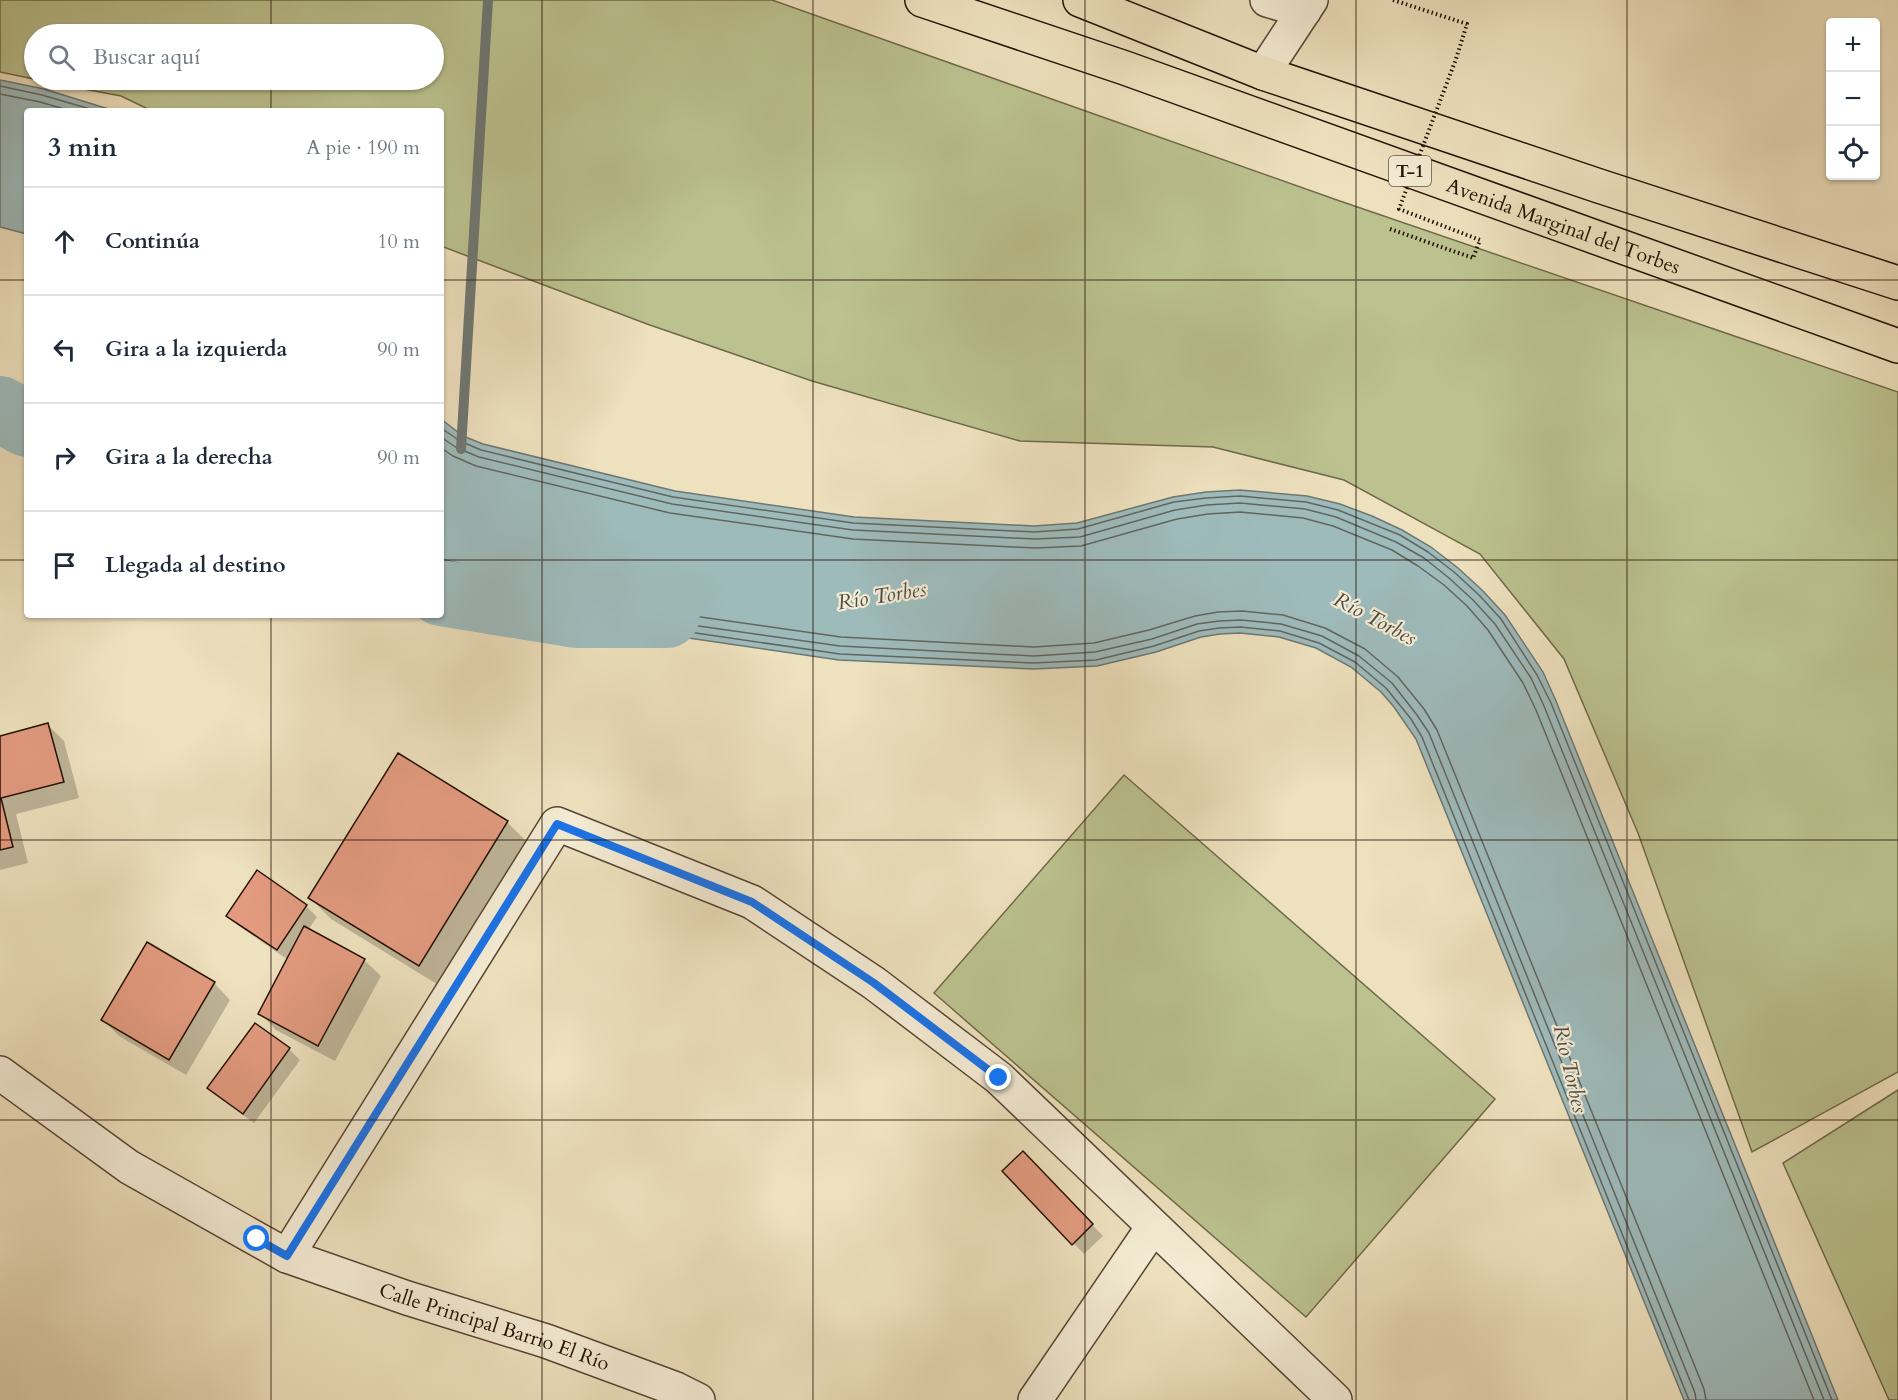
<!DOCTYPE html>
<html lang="es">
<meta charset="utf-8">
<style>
:root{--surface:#fff;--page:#f2f2f3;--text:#1f2937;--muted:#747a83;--line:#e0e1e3}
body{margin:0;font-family:Cardo,serif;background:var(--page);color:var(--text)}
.controls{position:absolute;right:18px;top:18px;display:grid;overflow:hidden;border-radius:6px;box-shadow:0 2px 4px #0004}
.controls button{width:54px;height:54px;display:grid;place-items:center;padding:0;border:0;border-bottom:2px solid var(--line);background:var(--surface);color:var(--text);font:30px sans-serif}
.stop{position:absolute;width:18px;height:18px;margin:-14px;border:4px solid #1a73e8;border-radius:50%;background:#fff}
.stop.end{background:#1a73e8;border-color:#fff;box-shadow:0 2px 6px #0008}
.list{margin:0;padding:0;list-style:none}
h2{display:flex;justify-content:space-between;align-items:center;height:78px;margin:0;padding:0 24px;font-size:26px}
h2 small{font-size:20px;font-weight:400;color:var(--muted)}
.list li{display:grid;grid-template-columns:39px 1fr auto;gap:18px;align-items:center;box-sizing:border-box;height:108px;padding:0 24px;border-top:2px solid var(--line)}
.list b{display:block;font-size:22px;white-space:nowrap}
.list em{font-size:20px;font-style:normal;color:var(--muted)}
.icon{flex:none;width:33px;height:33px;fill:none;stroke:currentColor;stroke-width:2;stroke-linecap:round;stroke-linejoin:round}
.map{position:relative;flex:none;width:1898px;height:1400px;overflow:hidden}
.search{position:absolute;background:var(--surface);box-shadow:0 2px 4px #0004;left:24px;top:24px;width:420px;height:66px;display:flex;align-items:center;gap:15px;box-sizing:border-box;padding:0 21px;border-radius:33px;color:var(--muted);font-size:22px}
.panel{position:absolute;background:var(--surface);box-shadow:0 2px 4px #0004;left:24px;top:108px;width:420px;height:510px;border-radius:6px}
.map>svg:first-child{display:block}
</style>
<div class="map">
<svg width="1898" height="1400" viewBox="0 0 1898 1400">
<rect width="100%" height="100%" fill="#eee1be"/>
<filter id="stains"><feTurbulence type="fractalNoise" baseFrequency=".00333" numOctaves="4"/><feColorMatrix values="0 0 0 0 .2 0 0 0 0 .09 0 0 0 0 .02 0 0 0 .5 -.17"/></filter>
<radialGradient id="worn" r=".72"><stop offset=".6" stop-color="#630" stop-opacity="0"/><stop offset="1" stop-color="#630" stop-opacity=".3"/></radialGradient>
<path fill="#bbc28f" stroke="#706a4a" stroke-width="1.5" d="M 0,0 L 772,0 L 1337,200 L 1898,392 L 1898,1072 L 1752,1152 L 1638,833 L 1564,659 L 1480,554 L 1344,480 L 1213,447 L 1020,441 L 812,381 L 647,324 L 441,246 L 441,111 L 152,111 L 121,96 L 36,80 L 434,80 L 434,34 L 34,34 L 34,79 L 0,72 Z
M 1124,775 L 1495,1099 L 1306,1317 L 934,993 Z
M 1898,1090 L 1898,1400 L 1889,1400 L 1783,1163 Z"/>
<path fill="#9ebbbc" stroke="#6e7773" stroke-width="1.5" d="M 0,80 L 44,89 L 115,111 L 27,111 L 27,234 L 0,227 Z
M 441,419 L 463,436 L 483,444 L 675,491 L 854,517 L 1034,526 L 1077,523 L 1173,497 L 1206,492 L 1240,490 L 1307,496 L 1340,504 L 1372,516 L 1402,530 L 1431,547 L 1458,568 L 1483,591 L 1505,615 L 1543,672 L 1556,701 L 1838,1400 L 1684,1400 L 1416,739 L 1394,707 L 1381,692 L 1351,667 L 1316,648 L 1279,637 L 1240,633 L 1220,634 L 1201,637 L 1156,652 L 1097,666 L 1034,669 L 839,660 L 647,632 L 461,587 L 441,581 Z"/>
<path fill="#0003" d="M 48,725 L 64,741 L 79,798 L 16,814 L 28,863 L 0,870 L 0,738 Z
M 507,822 L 528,843 L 440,986 L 331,919 L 310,898 Z
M 306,906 L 317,917 L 308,930 L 364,960 L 381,976 L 335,1061 L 276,1030 L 260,1013 L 288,960 L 239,926 L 228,916 Z
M 214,983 L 230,1000 L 186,1075 L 119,1036 L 103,1020 Z
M 255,1025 L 289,1049 L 300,1060 L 254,1123 L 220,1098 L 209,1088 Z
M 1023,1153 L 1103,1236 L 1084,1254 L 1004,1172 Z"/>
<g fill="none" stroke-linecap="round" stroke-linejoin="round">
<path stroke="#626660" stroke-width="1.5" d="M 0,86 L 42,95 L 97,111
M 0,94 L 40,102 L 71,111
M 441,428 L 460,441 L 481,450 L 673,497 L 853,523 L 1034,532 L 1078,529 L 1174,502 L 1206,498 L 1240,496 L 1306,502 L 1338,510 L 1400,535 L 1428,552 L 1454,572 L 1479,595 L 1501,619 L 1537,675 L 1551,703 L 1832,1400
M 441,437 L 457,448 L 479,457 L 672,504 L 853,530 L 1035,539 L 1080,537 L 1175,510 L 1207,505 L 1240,503 L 1305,509 L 1336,517 L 1396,542 L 1424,558 L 1449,578 L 1473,600 L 1495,624 L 1531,678 L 1544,706 L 1824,1400
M 441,448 L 453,456 L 476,466 L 670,513 L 853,539 L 1035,548 L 1081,546 L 1177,519 L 1208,514 L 1240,512 L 1303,518 L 1333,526 L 1392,550 L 1418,566 L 1444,585 L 1467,606 L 1488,630 L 1523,683 L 1536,710 L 1814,1400
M 441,559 L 651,610 L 841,637 L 1034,647 L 1094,643 L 1149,630 L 1195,616 L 1218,612 L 1242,611 L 1283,615 L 1325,628 L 1365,649 L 1398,677 L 1424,709 L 1437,730 L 1704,1389 L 1706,1400
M 441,568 L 649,619 L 840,646 L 1034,656 L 1095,652 L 1152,639 L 1197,624 L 1219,621 L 1241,620 L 1281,624 L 1322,636 L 1359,656 L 1392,683 L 1417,715 L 1429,733 L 1695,1393 L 1696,1400
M 441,576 L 648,626 L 840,654 L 1034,663 L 1096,660 L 1154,646 L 1199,631 L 1219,628 L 1241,627 L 1280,631 L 1319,643 L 1355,662 L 1386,688 L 1411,719 L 1422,737 L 1689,1400"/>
<path stroke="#6e7773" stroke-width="10" d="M 461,449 L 488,0
M 452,596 L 454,572"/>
<path stroke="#9ebbbc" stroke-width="66" d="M 0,409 L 27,424
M 441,593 L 576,615 L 667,615"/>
</g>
<path fill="#e39b80" stroke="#261105" stroke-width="1.5" d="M 48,723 L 64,782 L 1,798 L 13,847 L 0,850 L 0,736 Z
M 398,753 L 508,821 L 419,966 L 308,898 Z
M 257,870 L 307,905 L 277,950 L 226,916 Z
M 304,926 L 365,959 L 318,1046 L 258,1014 Z
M 147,942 L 215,982 L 169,1060 L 101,1020 Z
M 255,1023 L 290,1048 L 243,1114 L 207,1088 Z
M 1023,1151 L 1093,1224 L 1072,1245 L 1002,1171 Z"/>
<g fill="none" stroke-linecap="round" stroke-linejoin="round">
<defs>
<g id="minor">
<path d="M 1267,0 L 1304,11"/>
<path d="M 1263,73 L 1311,0"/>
<path id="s1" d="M 0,1073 L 129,1167 L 287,1256 L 407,1298 L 546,1341 L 676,1389 L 698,1400"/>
<path d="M 287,1256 L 557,824 L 752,902 L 874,983 L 999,1078 L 1335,1400"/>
<path d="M 1035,1400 L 1153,1227"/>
</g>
<g id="highway">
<path id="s2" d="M 922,0 L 1125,68 L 1898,346"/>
<path d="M 1080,0 L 1263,73 L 1599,186 L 1898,283"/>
</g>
</defs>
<use href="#minor" stroke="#584533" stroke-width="36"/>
<use href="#highway" stroke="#261105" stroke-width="36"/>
<path stroke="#261105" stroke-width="4" stroke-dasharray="1.5 3" stroke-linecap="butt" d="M 1390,229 L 1473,258"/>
<use href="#minor" stroke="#f4ecd5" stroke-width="33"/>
<use href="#highway" stroke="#eee1be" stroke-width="33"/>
<path stroke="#261105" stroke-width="4" stroke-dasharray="1.5 3" stroke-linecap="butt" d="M 1393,0 L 1467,24 L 1456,59 L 1399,209 L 1480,240 L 1473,258"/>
</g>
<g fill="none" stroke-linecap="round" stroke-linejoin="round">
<path stroke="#1a73e8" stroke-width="8" d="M 257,1239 L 287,1256 L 557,824 L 752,902 L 874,983 L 999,1078"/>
</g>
<path fill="none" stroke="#261105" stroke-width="1.5" stroke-opacity="0.55" d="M 271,0 L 271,34M 542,0 L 542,1400M 813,0 L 813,1400M 1085,0 L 1085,1400M 1356,0 L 1356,1400M 1627,0 L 1627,1400M 271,80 L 271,111M 0,280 L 27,280M 441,280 L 1898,280M 0,560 L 27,560M 441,560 L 1898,560M 271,615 L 271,1400M 0,840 L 1898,840M 0,1120 L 1898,1120"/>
<g text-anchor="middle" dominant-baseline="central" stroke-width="4.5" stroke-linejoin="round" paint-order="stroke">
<rect fill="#f4ecd5" stroke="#645343" stroke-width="1.5" x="1389" y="156" width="42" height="30" rx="4.5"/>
<g font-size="18" font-weight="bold" fill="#261105">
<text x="1410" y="171">T-1</text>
</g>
<g font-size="20" fill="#261105" stroke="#f4ecd5">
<text stroke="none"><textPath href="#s2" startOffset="680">Avenida Marginal del Torbes</textPath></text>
<text stroke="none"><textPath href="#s1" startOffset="560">Calle Principal Barrio El Río</textPath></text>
</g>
<g font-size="21" font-style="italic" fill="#504c45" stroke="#f4ecd5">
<text transform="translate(882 596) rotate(-9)">Río Torbes</text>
<text transform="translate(1375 619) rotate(28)">Río Torbes</text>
<text transform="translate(1570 1069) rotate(77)">Río Torbes</text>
</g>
</g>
<rect width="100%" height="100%" filter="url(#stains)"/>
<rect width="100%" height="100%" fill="url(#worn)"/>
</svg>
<div class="controls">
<button>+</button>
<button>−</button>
<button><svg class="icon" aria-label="locate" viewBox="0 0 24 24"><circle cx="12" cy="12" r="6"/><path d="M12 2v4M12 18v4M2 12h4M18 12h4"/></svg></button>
</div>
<div class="stop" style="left:257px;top:1239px"></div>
<div class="stop end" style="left:999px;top:1078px"></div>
<div class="search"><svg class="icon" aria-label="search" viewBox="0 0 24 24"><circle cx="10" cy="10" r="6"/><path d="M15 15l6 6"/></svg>Buscar aquí</div>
<section class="panel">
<h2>3 min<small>A pie · 190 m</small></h2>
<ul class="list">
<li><svg class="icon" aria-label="ahead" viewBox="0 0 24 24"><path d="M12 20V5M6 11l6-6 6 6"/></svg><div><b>Continúa</b></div><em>10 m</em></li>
<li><svg class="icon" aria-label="left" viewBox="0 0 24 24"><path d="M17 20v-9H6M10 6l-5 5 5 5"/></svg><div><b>Gira a la izquierda</b></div><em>90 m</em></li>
<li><svg class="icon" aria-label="right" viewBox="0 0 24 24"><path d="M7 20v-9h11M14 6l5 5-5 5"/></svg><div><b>Gira a la derecha</b></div><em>90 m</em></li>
<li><svg class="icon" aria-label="arrive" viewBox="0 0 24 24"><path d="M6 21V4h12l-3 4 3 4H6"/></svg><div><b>Llegada al destino</b></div></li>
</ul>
</section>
</div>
